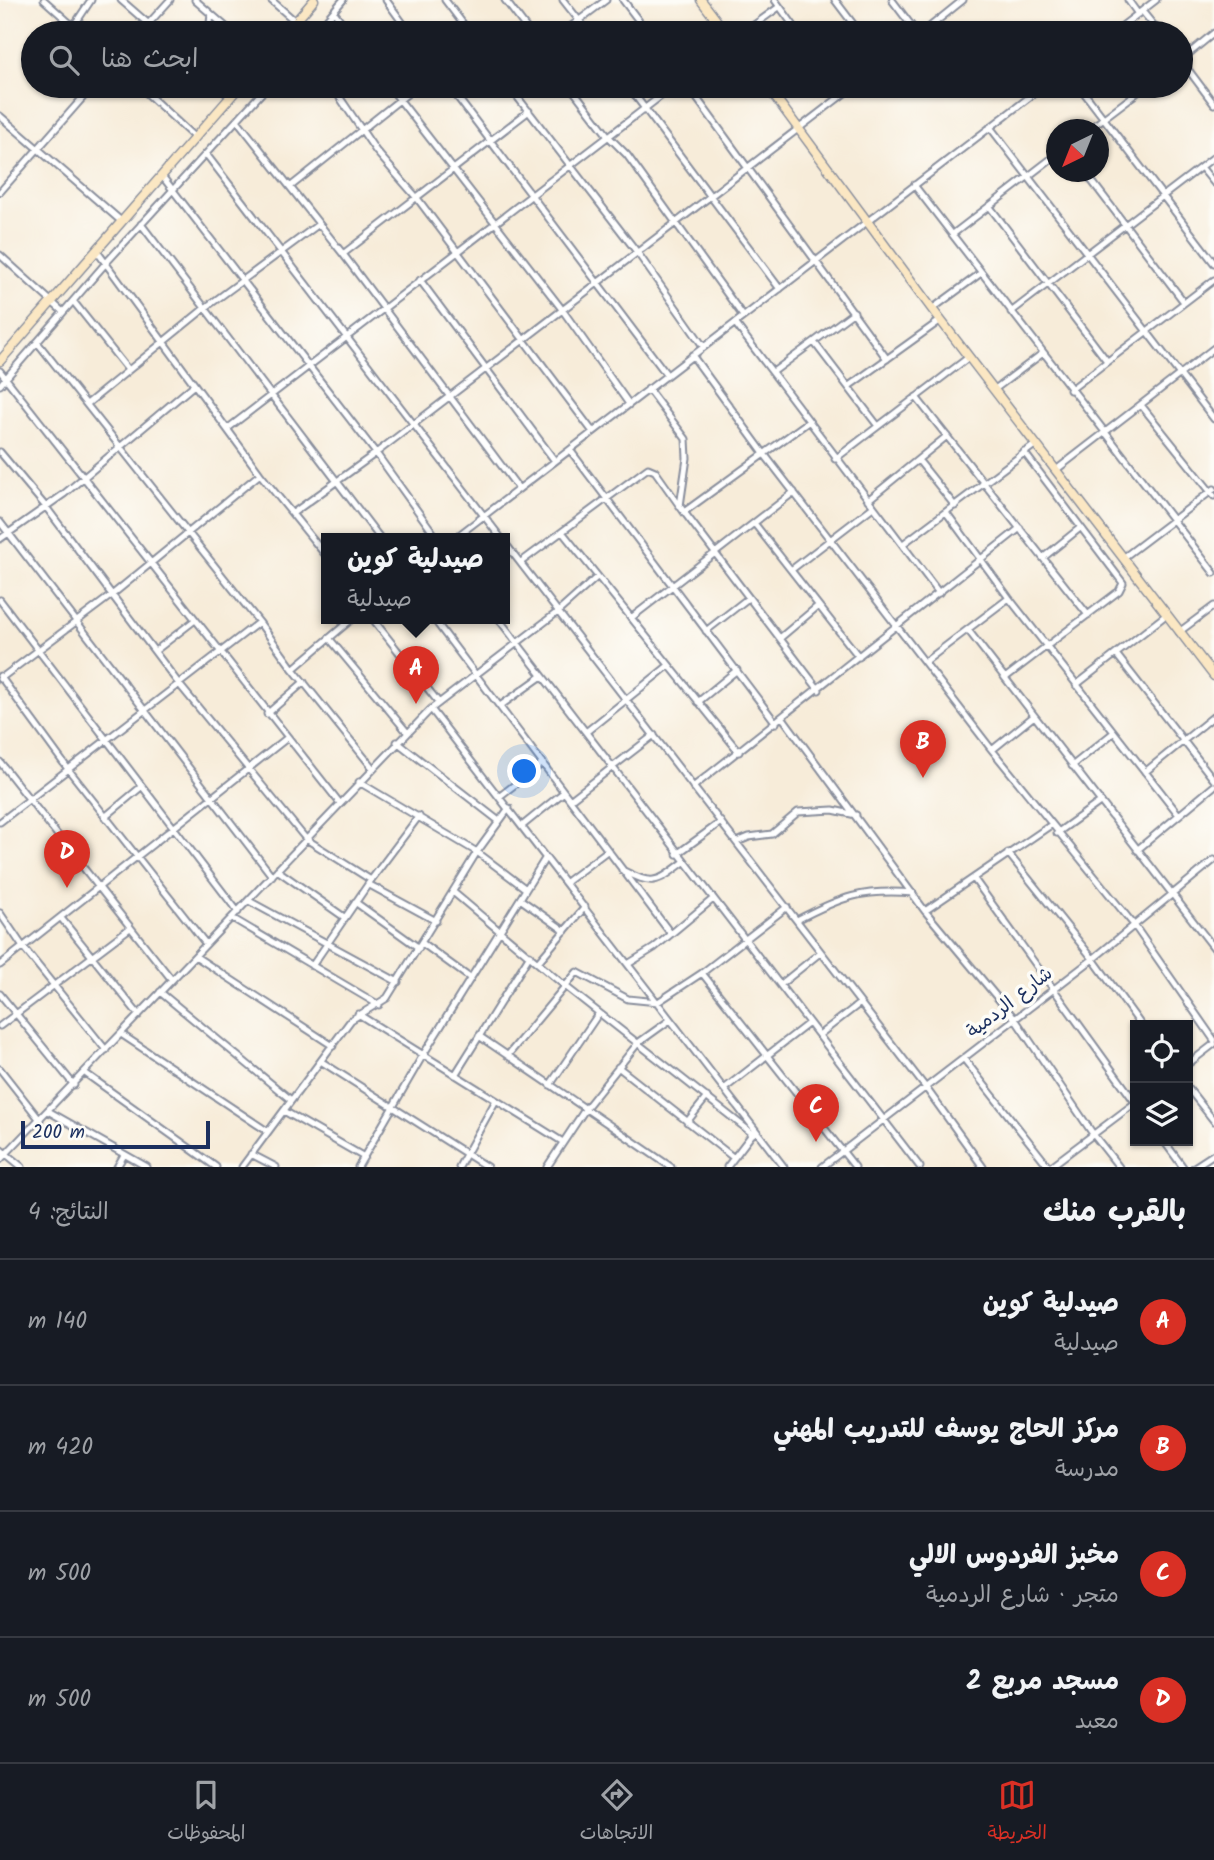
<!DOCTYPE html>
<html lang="ar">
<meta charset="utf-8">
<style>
:root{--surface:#171b24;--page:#20242c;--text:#f1f3f6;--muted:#9ea1a6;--line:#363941;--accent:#d93025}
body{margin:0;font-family:Kalam,"Playpen Sans Arabic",sans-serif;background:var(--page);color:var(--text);direction:rtl}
.controls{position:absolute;right:21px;bottom:21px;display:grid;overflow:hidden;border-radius:0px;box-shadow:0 2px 5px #0004}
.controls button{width:63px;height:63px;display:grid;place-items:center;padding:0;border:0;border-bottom:2px solid var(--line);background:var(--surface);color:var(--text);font:35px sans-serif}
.compass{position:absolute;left:1046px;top:119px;width:63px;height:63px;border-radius:50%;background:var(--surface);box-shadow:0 2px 5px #0004;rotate:223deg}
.scale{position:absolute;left:21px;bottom:18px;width:189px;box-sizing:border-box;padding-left:7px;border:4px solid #1b2f5e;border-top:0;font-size:19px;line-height:24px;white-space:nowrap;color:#1b2f5e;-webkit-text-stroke:5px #fdfcf7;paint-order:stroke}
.you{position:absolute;left:525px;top:772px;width:24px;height:24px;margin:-18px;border:5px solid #fff;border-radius:50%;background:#1a73e8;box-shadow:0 0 0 10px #1a73e833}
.badge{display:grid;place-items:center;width:46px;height:46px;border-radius:50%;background:var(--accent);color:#fff;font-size:23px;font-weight:700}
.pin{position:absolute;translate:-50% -58px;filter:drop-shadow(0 2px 4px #0008)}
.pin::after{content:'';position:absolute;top:37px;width:24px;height:21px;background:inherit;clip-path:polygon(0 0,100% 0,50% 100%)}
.popup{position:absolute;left:321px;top:533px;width:189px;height:91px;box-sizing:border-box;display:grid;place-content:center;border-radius:0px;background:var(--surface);filter:drop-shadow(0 2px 5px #0005);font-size:23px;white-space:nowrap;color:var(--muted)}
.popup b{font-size:26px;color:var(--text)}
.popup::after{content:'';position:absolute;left:50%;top:100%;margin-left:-14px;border:14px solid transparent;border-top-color:var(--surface)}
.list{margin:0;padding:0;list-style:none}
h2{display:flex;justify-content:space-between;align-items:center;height:91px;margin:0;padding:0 28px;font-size:30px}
h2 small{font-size:23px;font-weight:400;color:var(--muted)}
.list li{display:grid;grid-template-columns:46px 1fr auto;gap:21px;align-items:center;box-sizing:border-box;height:126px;padding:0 28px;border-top:2px solid var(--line)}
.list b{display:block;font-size:26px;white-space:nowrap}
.list p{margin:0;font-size:23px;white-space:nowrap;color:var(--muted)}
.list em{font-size:23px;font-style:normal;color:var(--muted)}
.icon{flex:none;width:38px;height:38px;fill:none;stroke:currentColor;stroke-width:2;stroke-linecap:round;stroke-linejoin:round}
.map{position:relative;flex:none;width:1214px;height:1167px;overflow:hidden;direction:ltr}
.search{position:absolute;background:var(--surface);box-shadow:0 2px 5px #0004;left:21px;right:21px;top:21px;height:77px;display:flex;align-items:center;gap:18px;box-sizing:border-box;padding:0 24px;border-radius:38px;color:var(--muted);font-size:26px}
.sheet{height:595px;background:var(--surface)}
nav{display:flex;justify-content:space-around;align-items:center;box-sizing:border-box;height:98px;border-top:2px solid var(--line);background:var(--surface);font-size:19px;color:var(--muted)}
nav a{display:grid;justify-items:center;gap:4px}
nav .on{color:var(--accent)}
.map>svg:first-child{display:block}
</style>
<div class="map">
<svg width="1214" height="1167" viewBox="0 0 1214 1167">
<rect width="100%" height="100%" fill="#fdfcf7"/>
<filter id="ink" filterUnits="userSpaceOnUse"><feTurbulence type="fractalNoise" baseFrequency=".0143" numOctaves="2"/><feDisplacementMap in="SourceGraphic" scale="14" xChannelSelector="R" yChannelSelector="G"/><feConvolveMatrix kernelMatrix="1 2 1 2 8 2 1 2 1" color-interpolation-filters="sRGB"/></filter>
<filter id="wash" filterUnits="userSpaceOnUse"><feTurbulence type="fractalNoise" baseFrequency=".00686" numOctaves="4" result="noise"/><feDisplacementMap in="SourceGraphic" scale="28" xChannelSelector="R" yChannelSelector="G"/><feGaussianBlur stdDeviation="1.57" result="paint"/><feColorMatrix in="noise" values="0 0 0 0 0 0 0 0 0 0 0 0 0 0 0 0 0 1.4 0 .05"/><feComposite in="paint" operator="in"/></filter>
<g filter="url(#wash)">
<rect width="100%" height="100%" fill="#f7ecd9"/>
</g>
<g filter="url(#ink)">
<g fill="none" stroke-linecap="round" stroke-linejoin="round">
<defs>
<path id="street" d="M 44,0 L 81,33
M 121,0 L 159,33
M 195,0 L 233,33
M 271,0 L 296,22
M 386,0 L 410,33
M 445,0 L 470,33
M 505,0 L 530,33
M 563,0 L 589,33
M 623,0 L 648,33
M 775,0 L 799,33
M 835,0 L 860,33
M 892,0 L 917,33
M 1128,0 L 1138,14
M 1142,11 L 1160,33
M 334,12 L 350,33
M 73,27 L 91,0
M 140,33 L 170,0
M 209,33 L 211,14
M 315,33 L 343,0
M 562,33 L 606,0
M 743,33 L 779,7
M 922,33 L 963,0
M 1113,33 L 1156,0
M 1214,33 L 1181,60 L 1214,104
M 139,86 L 195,138
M 218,86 L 230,97
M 332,86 L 376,151 L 417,198 L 593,432
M 389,86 L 561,308 L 629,404
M 449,86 L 667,375
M 509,86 L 637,252 L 703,346
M 570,86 L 609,137 L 627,155 L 743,316
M 628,86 L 780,289
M 688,86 L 887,359
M 1079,86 L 1214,263
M 0,116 L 121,221
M 237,120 L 343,254 L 519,489
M 990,127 L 1214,419
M 1088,130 L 1146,86
M 206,154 L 501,538
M 1201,167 L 1214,183
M 1085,172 L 1184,302
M 162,176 L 376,453 L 437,538
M 914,185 L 1214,573
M 290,187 L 417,86
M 0,192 L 93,86
M 990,207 L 1107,361
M 141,224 L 380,538
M 953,234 L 1056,155
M 96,250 L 260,474 L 327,557
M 343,254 L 529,111
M 0,255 L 63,312
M 420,280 L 555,461
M 73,301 L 128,370
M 932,309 L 981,273
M 1011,312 L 1214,157
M 735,323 L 939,593
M 37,342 L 259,622 L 293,669
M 814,342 L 878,426
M 692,355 L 765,455 L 992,750 L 1134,925 L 1214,1040
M 0,371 L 339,802
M 773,372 L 854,312
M 0,385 L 105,264 L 268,86
M 849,386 L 941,320
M 648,389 L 686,439 L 687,458 L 680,506
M 995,389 L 1043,353
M 1070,390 L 1214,280
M 916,397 L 1088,615
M 87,404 L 205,308 L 319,224
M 1141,405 L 1214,496
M 227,429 L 674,86
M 570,450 L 776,723
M 0,452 L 46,507 L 179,684 L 306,839 L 371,880
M 835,459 L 969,357
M 919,461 L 955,506
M 1056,470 L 1214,348
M 868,500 L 947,436
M 684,512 L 819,690
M 946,512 L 1009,598 L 1179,815
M 293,513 L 376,453 L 854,86
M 0,522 L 272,876
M 754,523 L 859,657
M 563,533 L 739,752
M 455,538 L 1044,86
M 0,539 L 64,494 L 194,385
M 505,543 L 926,1088 L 983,1167
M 903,544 L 1036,444
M 1044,557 L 1080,528
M 1123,558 L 1214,489
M 521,562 L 648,468 L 655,471 L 684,512 L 808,422
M 791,570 L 873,507
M 0,600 L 238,912
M 353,618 L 293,669 L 372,767
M 372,618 L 439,703
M 433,618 L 671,934
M 498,618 L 920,1167
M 631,618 L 794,492
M 968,630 L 1214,948
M 706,631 L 747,599
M 1179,632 L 1214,606
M 329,638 L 407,732
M 780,638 L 818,606
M 155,651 L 195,620
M 1116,654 L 1214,780
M 926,661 L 1009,598
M 0,676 L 68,769 L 206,944
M 1005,678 L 1119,591 L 1123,583 L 1024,452
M 0,679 L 113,594 L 260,474
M 1076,685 L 1166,615
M 698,702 L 737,670
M 500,706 L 542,676
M 431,709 L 559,611 L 597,577
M 267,714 L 304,682
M 783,718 L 925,911 L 1015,1019 L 1093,1134 L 1119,1167
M 586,732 L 668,666
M 397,742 L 499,821
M 992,750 L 1034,716
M 0,762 L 172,980
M 1072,766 L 1113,733
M 1145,772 L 1214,716
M 359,782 L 477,852 L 526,889
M 693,787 L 1020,528
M 500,796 L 543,763
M 570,800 L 654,735
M 105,817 L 141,787
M 0,822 L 259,622
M 522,826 L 564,792
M 1057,833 L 1100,802
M 737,842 L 749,837 L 772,834 L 798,812 L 833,810 L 856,815
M 1137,850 L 1214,786
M 1008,853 L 1093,959 L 1141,1025
M 677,854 L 721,822
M 277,870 L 344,917
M 622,870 C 654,886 656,883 684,862
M 974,879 L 1135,1102
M 566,882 L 607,851
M 368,884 L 436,921
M 453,892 L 565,986 L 753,1134
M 520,899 L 565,931
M 249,901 L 398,982
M 355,902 L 419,948
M 925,911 L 1051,825
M 0,913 L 23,947 L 106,1050
M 61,918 L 139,1015
M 232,918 L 379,1005
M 797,920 C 841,897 862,889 913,893
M 422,943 L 470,978
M 195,956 L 333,1046
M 538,962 L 585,907
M 628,964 L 654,948 L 713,899
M 0,965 L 287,738
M 312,966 L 371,880 L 419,816
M 702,973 L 855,1167
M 780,985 L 821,952
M 160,992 L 291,1100
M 0,994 L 74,1085
M 358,1014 L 563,1142
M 0,1026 L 130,928
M 121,1034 L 267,1131
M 819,1035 L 859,1004
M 479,1036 L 671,1167
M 508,1055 L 577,972 L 628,999 L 658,1002 L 702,973 L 787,907
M 964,1059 L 1049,1167
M 322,1062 L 487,1167
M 1188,1064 L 1214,1044
M 618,1067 L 734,1158
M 0,1069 L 40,1120
M 85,1073 L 216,1167
M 455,1075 L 530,955
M 550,1085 L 599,1013
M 1188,1088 L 1214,1121
M 724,1089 L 809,1023
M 48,1111 L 147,1167
M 284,1111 L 364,1157
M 687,1122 L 707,1097
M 1164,1141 L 1183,1167
M 0,1149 L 22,1167
M 251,1154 L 276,1167
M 0,1160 L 431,709 L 784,1167
M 117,1167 L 124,1155
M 242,1167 L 351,1020 L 387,998 L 477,852 L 509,808
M 358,1167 L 423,1055 L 546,857
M 459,1167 L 495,1102
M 547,1167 L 586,1108 L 638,1043 L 670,1020
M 727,1167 L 753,1133
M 822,1167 L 1093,959 L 1214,860
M 1050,1167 L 1135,1103
M 1194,1167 L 1214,1154"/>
<path id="secondary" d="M 701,0 L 726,33
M 286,33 L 314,0
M 767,86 L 932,309 L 1214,676
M 0,361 L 240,86"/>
</defs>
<use href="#street" stroke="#898e9c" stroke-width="9"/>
<use href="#secondary" stroke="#898e9c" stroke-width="11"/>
<use href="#street" stroke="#fff" stroke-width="5"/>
<use href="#secondary" stroke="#fbe7c3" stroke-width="8"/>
</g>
</g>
<g text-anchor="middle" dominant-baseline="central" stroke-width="7" stroke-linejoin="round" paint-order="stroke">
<g font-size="19" fill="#1b2f5e" stroke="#fdfcf7">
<text transform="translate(1010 1003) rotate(-38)">شارع الردمية</text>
</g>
</g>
</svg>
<div class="controls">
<button><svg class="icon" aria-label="locate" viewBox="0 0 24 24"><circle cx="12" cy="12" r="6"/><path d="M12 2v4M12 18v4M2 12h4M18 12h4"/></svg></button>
<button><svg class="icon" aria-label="layers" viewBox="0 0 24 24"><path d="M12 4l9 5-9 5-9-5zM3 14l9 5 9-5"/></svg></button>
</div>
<svg class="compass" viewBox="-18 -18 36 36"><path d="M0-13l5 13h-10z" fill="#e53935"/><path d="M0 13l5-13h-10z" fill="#9ea1a6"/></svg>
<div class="scale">200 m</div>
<div class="you"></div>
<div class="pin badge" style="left:416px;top:704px">A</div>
<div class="popup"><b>صيدلية كوين</b>صيدلية</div>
<div class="pin badge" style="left:923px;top:778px">B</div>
<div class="pin badge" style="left:816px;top:1142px">C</div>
<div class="pin badge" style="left:67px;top:888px">D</div>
<div class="search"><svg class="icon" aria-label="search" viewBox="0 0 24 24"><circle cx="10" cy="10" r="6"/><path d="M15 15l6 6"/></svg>ابحث هنا</div>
</div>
<section class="sheet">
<h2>بالقرب منك<small>النتائج: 4</small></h2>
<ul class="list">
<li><span class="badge">A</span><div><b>صيدلية كوين</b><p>صيدلية</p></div><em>140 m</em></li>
<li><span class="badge">B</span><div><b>مركز الحاج يوسف للتدريب المهني</b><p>مدرسة</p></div><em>420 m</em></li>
<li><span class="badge">C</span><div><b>مخبز الفردوس الالي</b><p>متجر · شارع الردمية</p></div><em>500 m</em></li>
<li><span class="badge">D</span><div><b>مسجد مربع 2</b><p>معبد</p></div><em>500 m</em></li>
</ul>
</section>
<nav>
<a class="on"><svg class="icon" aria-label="map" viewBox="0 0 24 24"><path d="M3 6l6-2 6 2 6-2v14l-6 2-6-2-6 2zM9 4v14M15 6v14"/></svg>الخريطة</a>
<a><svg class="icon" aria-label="directions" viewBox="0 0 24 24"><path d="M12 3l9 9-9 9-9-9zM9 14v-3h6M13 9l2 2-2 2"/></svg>الاتجاهات</a>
<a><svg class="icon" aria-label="saved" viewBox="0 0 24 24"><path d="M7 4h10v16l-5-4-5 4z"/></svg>المحفوظات</a>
</nav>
